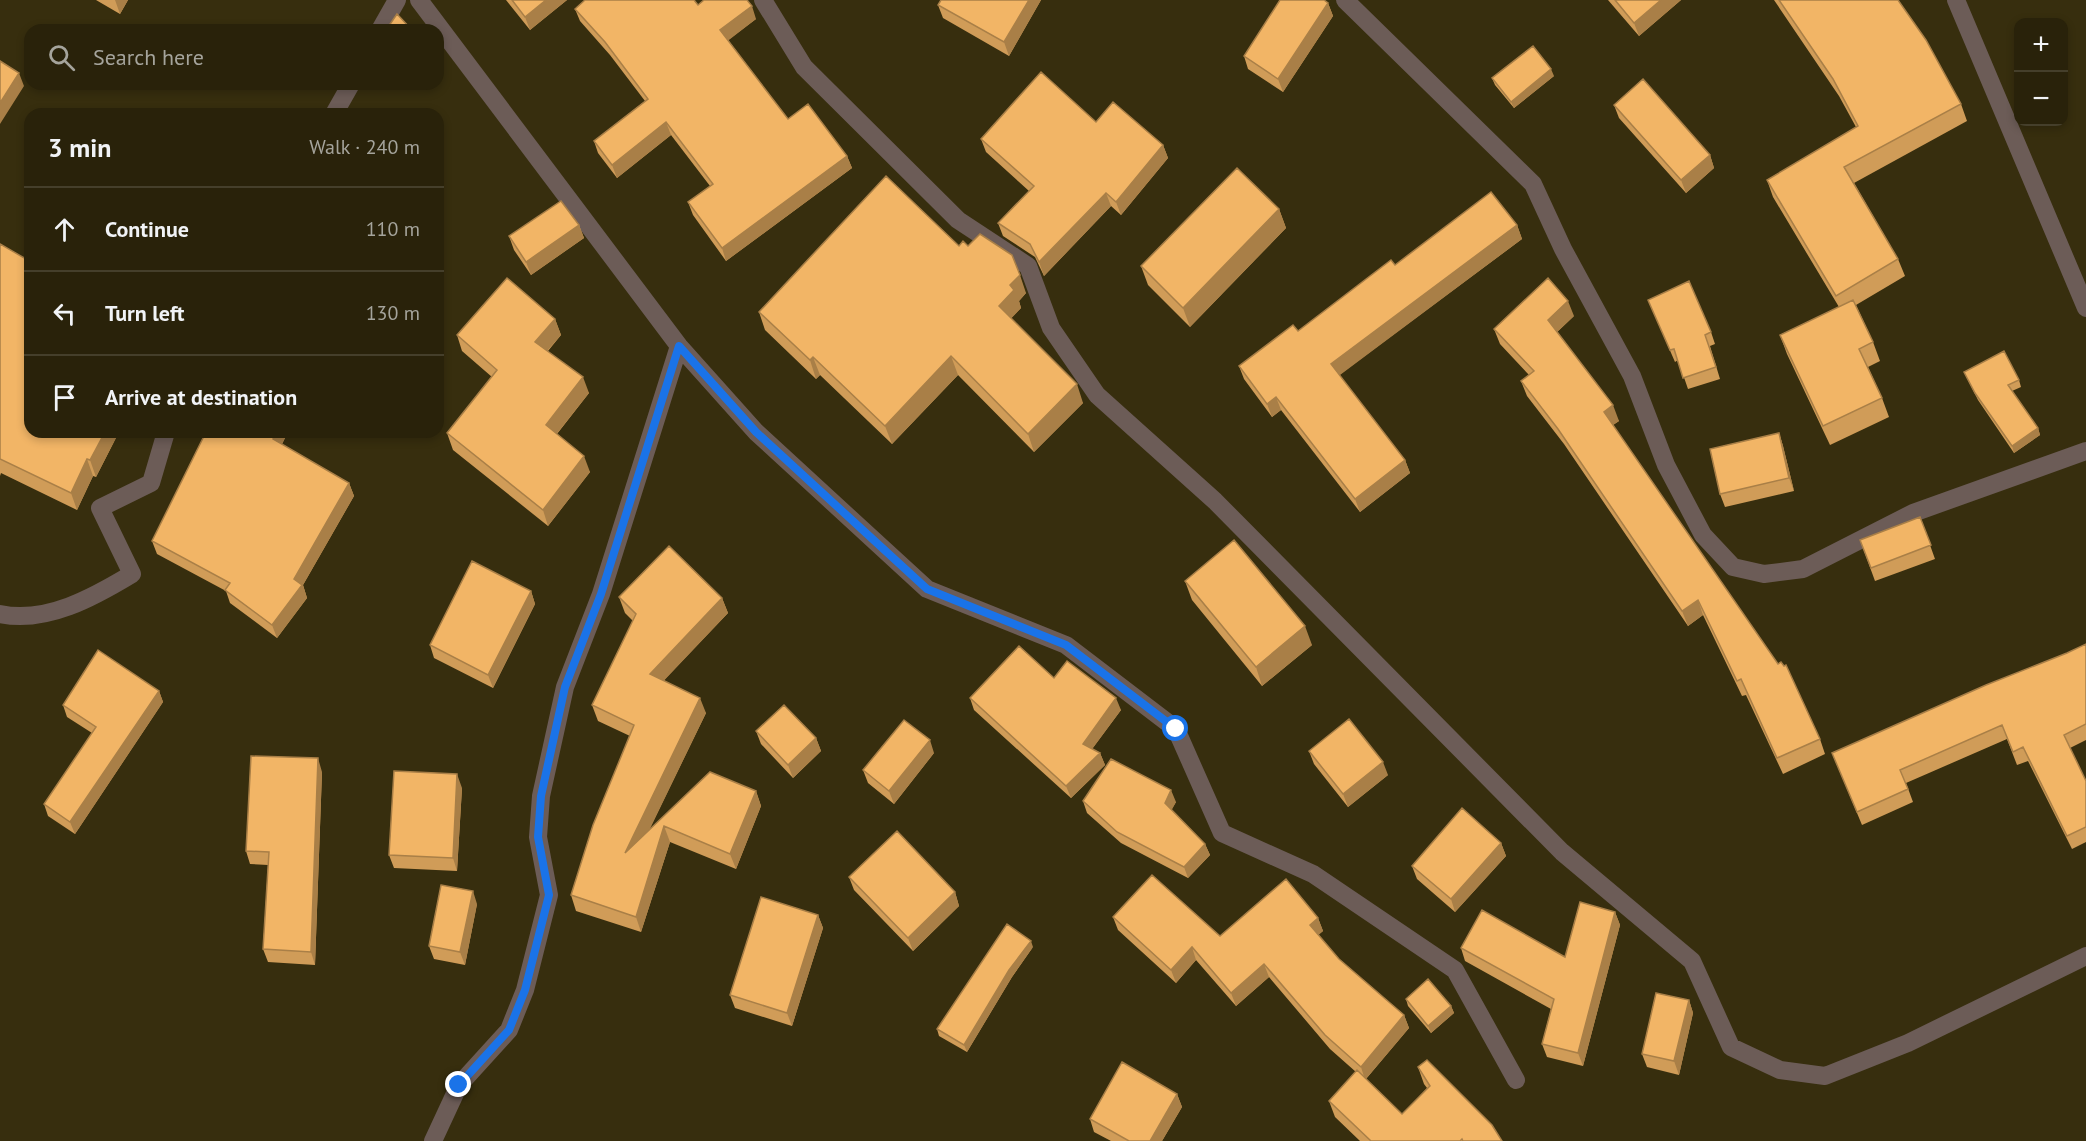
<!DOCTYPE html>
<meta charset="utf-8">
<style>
:root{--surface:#29220a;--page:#312a13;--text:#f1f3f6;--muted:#a5a49c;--line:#453f2b}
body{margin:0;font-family:"PT Sans",sans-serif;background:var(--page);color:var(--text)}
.controls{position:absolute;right:18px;top:18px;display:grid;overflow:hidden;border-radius:12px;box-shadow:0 3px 9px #0003}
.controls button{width:54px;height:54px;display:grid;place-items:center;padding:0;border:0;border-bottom:2px solid var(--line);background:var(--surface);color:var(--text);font:30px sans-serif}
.stop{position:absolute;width:18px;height:18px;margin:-14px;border:4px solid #1a73e8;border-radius:50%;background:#fff}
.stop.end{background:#1a73e8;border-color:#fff;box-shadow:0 2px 6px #0008}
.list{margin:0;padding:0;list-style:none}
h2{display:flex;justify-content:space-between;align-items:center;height:78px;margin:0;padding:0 24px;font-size:26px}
h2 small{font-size:20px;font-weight:400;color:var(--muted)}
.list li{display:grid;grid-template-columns:39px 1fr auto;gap:18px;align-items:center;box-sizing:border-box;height:84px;padding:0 24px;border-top:2px solid var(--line)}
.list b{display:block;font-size:22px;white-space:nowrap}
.list em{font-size:20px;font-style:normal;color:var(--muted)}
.icon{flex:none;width:33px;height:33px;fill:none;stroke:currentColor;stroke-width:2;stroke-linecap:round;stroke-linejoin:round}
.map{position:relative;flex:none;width:2086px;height:1141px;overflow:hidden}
.search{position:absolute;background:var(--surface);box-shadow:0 3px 9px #0003;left:24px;top:24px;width:420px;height:66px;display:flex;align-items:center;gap:15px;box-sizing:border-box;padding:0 21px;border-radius:18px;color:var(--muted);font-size:22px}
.panel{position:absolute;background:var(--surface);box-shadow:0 3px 9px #0003;left:24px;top:108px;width:420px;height:330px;border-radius:18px}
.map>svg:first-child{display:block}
</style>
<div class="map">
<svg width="2086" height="1141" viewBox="0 0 2086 1141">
<rect width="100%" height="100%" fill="#372e0e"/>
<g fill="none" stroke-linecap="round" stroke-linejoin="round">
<path stroke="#6c5c57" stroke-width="18" d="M 419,0 L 679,346 L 756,432 L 927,589 L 1066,645 L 1176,729 L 1222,833 L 1313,874 L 1455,970 L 1516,1080
M 763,0 L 804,67 L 958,220 L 1028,266 L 1051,328 L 1097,395 L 1215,501 L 1562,852 L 1692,961 L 1731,1047 L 1780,1070 L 1825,1076 L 1908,1043 L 2086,956
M 1345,0 L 1533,184 L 1563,249 L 1632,376 L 1666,465 L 1703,535 L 1733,567 L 1764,574 L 1803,569 L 1913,513 L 2086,451
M 1956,0 L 2086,308
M 380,30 L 397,0
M 334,114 L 351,84
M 0,614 C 46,624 94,597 132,574 L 100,508 L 151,483 L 166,432
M 433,1141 L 459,1085 L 509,1030 L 525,990 L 549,895 L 538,837 L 541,796 L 565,687 L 601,594 L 679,346"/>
</g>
<path fill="#d09c58" d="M 96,0 L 128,0 L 120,14 Z
M 506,0 L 567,0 L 530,30 Z
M 1041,0 L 1009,56 L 943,18 L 938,5 Z
M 1608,0 L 1681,0 L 1639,36 Z
M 1774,0 L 1898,0 L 1961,104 L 1967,121 L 1854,183 L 1898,259 L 1905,276 L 1856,305 L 1873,342 L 1880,361 L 1868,367 L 1882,398 L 1889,417 L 1830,445 L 1787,354 L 1780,335 L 1839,307 L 1773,197 L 1767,180 L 1856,127 L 1839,96 Z
M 1328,3 L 1333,16 L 1283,92 L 1248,69 L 1244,56 Z
M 698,5 L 756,19 L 728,40 L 788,119 L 847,156 L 852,168 L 726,261 L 693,215 L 688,202 L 710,186 L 671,135 L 617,178 L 598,153 L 594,141 L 645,101 L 610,55 L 580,21 L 575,9 Z
M 1554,76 L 1514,108 L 1495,85 L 1492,78 Z
M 1614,105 L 1710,155 L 1714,168 L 1686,193 L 1619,118 Z
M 1096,122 L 1163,145 L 1168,158 L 1121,215 L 1111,206 L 1044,276 L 1035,257 L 1003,236 L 998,223 L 1029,191 L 986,152 L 981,139 Z
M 1279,209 L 1286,228 L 1190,327 L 1148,285 L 1141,266 Z
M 579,225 L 584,238 L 531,275 L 514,250 L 509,236 Z
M 1517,225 L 1522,239 L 1339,375 L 1405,460 L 1410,473 L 1360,512 L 1281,410 L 1272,417 L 1244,379 L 1239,366 L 1298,331 L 1395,265 Z
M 0,244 L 30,432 L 119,432 L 96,477 L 93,476 L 77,510 L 1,473 L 0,476 Z
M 959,246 L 1026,293 L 1019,301 L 1021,308 L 1011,318 L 1083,403 L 1034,452 L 958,375 L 892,444 L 820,375 L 816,379 L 765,330 L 759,312 Z
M 1648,300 L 1711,332 L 1715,344 L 1710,346 L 1720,379 L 1688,389 L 1678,360 L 1675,362 Z
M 1574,316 L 1557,332 L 1619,421 L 1613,425 L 1820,739 L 1825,754 L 1783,774 L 1746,695 L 1742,696 L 1703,615 L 1688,626 L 1564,444 L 1527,396 L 1521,381 L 1529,375 L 1500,344 L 1494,329 Z
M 555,319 L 561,335 L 548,351 L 589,393 L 557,434 L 590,472 L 548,526 L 453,450 L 447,433 L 492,377 L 462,351 L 457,335 Z
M 1964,372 L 2019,380 L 2021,387 L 2012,391 L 2038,428 L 2040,435 L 2014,453 L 1978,400 Z
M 206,432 L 288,432 L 282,444 L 349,483 L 354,496 L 303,585 L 307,598 L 277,638 L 230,603 L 226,591 L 157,554 L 152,541 Z
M 1779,433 L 1783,446 L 1794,491 L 1725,507 L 1720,494 Z
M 1920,517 L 1935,559 L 1875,581 L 1860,540 Z
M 1185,581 L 1312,645 L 1262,686 L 1192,600 Z
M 531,591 L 535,604 L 493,688 L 434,658 L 430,645 Z
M 619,597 L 722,598 L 728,613 L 664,680 L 706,713 L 649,830 L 756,791 L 761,806 L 736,869 L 670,842 L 641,932 L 576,911 L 571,895 L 630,736 L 598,721 L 592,705 L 633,621 L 625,613 Z
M 2086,644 L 2086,740 L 2070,748 L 2086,781 L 2086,842 L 2072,849 L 2028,761 L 2017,765 L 2007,739 L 1906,783 L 1913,802 L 1862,825 L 1832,753 L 2067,653 Z
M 1054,678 L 1121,710 L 1092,749 L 1100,753 L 1105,765 L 1071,798 L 974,710 L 970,698 Z
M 159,691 L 163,702 L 75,834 L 48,816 L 44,804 L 92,733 L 67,717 L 63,705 Z
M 756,731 L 816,738 L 821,751 L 793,778 L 761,744 Z
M 1309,751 L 1388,775 L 1348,807 L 1314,764 Z
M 934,753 L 894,804 L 868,783 L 863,770 Z
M 322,772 L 315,965 L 268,962 L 263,949 L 268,865 L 250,864 L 246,851 Z
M 462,788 L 457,871 L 394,868 L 389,855 Z
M 1083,801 L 1176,802 L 1171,810 L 1205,844 L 1210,855 L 1188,878 L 1121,843 L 1087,813 Z
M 1501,843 L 1506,856 L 1455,912 L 1417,879 L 1412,866 Z
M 849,877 L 955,892 L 959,906 L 913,951 L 854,890 Z
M 477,904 L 465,965 L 434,959 L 429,946 Z
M 1615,912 L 1620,925 L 1583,1066 L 1547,1057 L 1542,1044 L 1551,1009 L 1465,961 L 1461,948 L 1565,957 Z
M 818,915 L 823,928 L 792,1026 L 735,1008 L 730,995 Z
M 1113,917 L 1220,936 L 1318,918 L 1323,931 L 1318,935 L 1339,959 L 1404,1015 L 1409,1028 L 1366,1079 L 1402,1114 L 1427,1088 L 1424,1084 L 1418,1067 L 1502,1141 L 1360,1141 L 1335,1117 L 1329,1101 L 1356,1072 L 1330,1049 L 1269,977 L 1236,1006 L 1196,960 L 1176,983 L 1118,930 Z
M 1033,947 L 1012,977 L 967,1052 L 939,1036 L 937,1029 Z
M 1406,999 L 1451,1006 L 1454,1013 L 1431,1033 L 1408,1006 Z
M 1689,1000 L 1693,1013 L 1679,1075 L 1647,1067 L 1642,1054 Z
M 1177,1094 L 1182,1107 L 1162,1141 L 1111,1141 L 1094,1132 L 1090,1119 Z"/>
<path fill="#a97f47" d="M 115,0 L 128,0 L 120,14 Z
M 546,0 L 567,0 L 530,30 L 525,17 Z
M 1029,0 L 1041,0 L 1009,56 L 1004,42 Z
M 1661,0 L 1681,0 L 1639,36 L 1634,23 Z
M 1328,3 L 1333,16 L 1283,92 L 1278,79 Z
M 752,6 L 756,19 L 725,43 L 720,30 Z
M 1551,69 L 1554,76 L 1514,108 L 1511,102 Z
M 19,73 L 24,86 L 0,124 L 0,103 Z
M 666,122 L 671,135 L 617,178 L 612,165 Z
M 1163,145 L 1168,158 L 1121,215 L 1116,202 Z
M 1710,155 L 1714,168 L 1686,193 L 1681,180 Z
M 847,156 L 852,168 L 726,261 L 722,248 Z
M 1106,193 L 1111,206 L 1044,276 L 1039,262 Z
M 1279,209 L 1286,228 L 1190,327 L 1183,308 Z
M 579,225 L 584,238 L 531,275 L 526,262 Z
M 1517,225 L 1522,239 L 1336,378 L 1331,364 Z
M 1020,275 L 1026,293 L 1019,301 L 1021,308 L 1006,324 L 999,306 L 1010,285 Z
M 1568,301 L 1574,316 L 1553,336 L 1548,320 Z
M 555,319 L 561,335 L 541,358 L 535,342 Z
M 951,356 L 958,375 L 892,444 L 885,426 Z
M 813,357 L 820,375 L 816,379 L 810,360 Z
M 583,377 L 589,393 L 551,441 L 546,425 Z
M 1077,384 L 1083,403 L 1034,452 L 1028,434 Z
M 1276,397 L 1281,410 L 1272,417 L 1267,404 Z
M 1613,405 L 1619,421 L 1610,427 L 1604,412 Z
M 2038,428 L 2040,435 L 2014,453 L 2012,446 Z
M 105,432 L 119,432 L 96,477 L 90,460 Z
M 276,432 L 288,432 L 278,452 L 273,439 Z
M 1779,433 L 1783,446 L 1794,491 L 1789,478 Z
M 584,456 L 590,472 L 548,526 L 543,510 Z
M 87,459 L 93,476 L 77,510 L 71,493 Z
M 1405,460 L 1410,473 L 1360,512 L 1355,499 Z
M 349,483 L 354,496 L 303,585 L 307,598 L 277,638 L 272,625 L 294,579 Z
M 531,591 L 535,604 L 493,688 L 488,675 Z
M 722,598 L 728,613 L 656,689 L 650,674 Z
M 1698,600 L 1703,615 L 1688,626 L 1682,611 Z
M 1305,626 L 1312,645 L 1262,686 L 1256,667 Z
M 159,691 L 163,702 L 75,834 L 70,822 Z
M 700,698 L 706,713 L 631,868 L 625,853 Z
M 1116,698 L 1121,710 L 1087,756 L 1083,744 Z
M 816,738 L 821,751 L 793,778 L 788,765 Z
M 930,740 L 934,753 L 894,804 L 889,791 Z
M 1100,753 L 1105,765 L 1071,798 L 1066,786 Z
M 318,758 L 322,772 L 315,965 L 311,952 Z
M 1383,762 L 1388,775 L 1348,807 L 1343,794 Z
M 457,774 L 462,788 L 457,871 L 453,858 Z
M 1171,790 L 1176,802 L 1169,815 L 1165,803 Z
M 756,791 L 761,806 L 736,869 L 730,854 Z
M 664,826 L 670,842 L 641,932 L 636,917 Z
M 1501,843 L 1506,856 L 1455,912 L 1451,899 Z
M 1205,844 L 1210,855 L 1188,878 L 1184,867 Z
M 473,891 L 477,904 L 465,965 L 460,952 Z
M 955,892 L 959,906 L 913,951 L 908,938 Z
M 1615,912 L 1620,925 L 1583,1066 L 1578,1053 Z
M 818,915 L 823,928 L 792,1026 L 787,1013 Z
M 1318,918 L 1323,931 L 1315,938 L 1310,925 Z
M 1031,941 L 1033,947 L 1012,977 L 967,1052 L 964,1045 L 1009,970 Z
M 1192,947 L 1196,960 L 1176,983 L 1171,970 Z
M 1264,964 L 1269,977 L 1236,1006 L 1231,993 Z
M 1689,1000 L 1693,1013 L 1679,1075 L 1674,1061 Z
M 1451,1006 L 1454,1013 L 1431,1033 L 1428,1026 Z
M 1404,1015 L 1409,1028 L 1365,1080 L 1361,1067 Z
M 1177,1094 L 1182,1107 L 1162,1141 L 1150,1141 Z"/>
<path fill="#f2b566" stroke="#a97f47" stroke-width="1.5" d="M 512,0 L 546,0 L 525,17 Z
M 585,0 L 694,0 L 698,5 L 704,0 L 747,0 L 752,6 L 720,30 L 788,119 L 808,104 L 847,156 L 722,248 L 688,202 L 713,184 L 666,122 L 612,165 L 594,141 L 648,99 L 605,42 L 575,9 Z
M 941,0 L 1029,0 L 1004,42 L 938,5 Z
M 1280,0 L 1324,0 L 1328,3 L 1278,79 L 1244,56 Z
M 1615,0 L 1661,0 L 1634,23 Z
M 1779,0 L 1898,0 L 1926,40 L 1961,104 L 1844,167 L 1898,259 L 1836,296 L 1767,180 L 1858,126 L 1833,79 Z
M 397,14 L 412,30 L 386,30 Z
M 1533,46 L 1551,69 L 1511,102 L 1492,78 Z
M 0,61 L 19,73 L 0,103 Z
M 1041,72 L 1096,122 L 1113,102 L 1163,145 L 1116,202 L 1106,193 L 1039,262 L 1030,244 L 998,223 L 1034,186 L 981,139 Z
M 1643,79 L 1710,155 L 1681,180 L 1614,105 Z
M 1237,168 L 1279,209 L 1183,308 L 1141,266 Z
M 886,176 L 959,246 L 963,241 L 968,246 L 980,234 L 1012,255 L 1020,275 L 1010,285 L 1014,290 L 999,306 L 1077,384 L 1028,434 L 951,356 L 885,426 L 813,357 L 810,360 L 759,312 Z
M 1491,192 L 1517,225 L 1331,364 L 1405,460 L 1355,499 L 1276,397 L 1267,404 L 1239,366 L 1293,325 L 1298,331 L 1391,260 L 1395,265 Z
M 561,201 L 579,225 L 526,262 L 509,236 Z
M 0,244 L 26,259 L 30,252 L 30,432 L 105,432 L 90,460 L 87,459 L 71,493 L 0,459 Z
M 507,278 L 555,319 L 535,342 L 583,377 L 546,425 L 584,456 L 543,510 L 447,433 L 497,370 L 457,335 Z
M 1548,278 L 1568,301 L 1548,320 L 1613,405 L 1604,412 L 1778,664 L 1781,662 L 1784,666 L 1786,665 L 1820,739 L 1777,758 L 1741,679 L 1737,681 L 1698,600 L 1682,611 L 1558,429 L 1521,381 L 1534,371 L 1494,329 Z
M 1689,281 L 1711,332 L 1705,335 L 1716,367 L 1683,378 L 1674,349 L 1670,350 L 1648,300 Z
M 1853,300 L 1873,342 L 1859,349 L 1882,398 L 1823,426 L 1780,335 Z
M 2004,351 L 2019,380 L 2008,385 L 2038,428 L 2012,446 L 1975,393 L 1964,372 Z
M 206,432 L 276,432 L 273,439 L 349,483 L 294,579 L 302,585 L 272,625 L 225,590 L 230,583 L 152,541 Z
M 1779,433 L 1789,478 L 1720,494 L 1710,449 Z
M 1920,517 L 1931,545 L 1871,568 L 1860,540 Z
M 1234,540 L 1305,626 L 1256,667 L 1185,581 Z
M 669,546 L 722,598 L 650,674 L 700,698 L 625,853 L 710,772 L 756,791 L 730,854 L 664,826 L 636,917 L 571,895 L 593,825 L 634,725 L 592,705 L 636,614 L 619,597 Z
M 472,561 L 531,591 L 488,675 L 430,645 Z
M 2086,644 L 2086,724 L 2064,735 L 2086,781 L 2086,827 L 2067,836 L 2023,747 L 2013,752 L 2002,725 L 1900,770 L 1908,789 L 1857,812 L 1832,753 L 1986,685 L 2067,653 Z
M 1019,646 L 1054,678 L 1067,661 L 1116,698 L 1083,744 L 1100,753 L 1066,786 L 970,698 Z
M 98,650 L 159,691 L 70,822 L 44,804 L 96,727 L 63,705 Z
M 784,705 L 816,738 L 788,765 L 756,731 Z
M 1349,719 L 1383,762 L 1343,794 L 1309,751 Z
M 904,720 L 930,740 L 889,791 L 863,770 Z
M 251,756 L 318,758 L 311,952 L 263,949 L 269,852 L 246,851 Z
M 1111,759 L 1171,790 L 1165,803 L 1205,844 L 1184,867 L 1117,832 L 1083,801 Z
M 394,771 L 457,774 L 453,858 L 389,855 Z
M 1462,808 L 1501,843 L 1451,899 L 1412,866 Z
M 897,831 L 955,892 L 908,938 L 849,877 Z
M 1152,875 L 1220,936 L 1286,879 L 1318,918 L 1310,925 L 1339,959 L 1404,1015 L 1361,1067 L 1325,1035 L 1264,964 L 1231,993 L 1192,947 L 1171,970 L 1113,917 Z
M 441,885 L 473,891 L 460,952 L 429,946 Z
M 761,897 L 818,915 L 787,1013 L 730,995 Z
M 1580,902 L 1615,912 L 1578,1053 L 1542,1044 L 1554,999 L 1461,948 L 1482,910 L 1565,957 Z
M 1007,924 L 1031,941 L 1009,970 L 964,1045 L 937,1029 Z
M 1428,979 L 1451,1006 L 1428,1026 L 1406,999 Z
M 1656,993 L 1689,1000 L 1674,1061 L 1642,1054 Z
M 1427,1060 L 1492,1125 L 1502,1141 L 1463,1141 L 1462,1139 L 1460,1141 L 1371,1141 L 1329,1101 L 1357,1070 L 1402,1114 L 1430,1086 L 1418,1067 Z
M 1122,1062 L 1177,1094 L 1150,1141 L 1129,1141 L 1090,1119 Z"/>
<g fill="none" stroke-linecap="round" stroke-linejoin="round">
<path stroke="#1a73e8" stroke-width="8" d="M 459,1085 L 509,1030 L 525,990 L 549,895 L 538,837 L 541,796 L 565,687 L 601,594 L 679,346 L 756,432 L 927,589 L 1066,645 L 1176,729"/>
</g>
</svg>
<div class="controls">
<button>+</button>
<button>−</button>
</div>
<div class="stop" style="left:1176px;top:729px"></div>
<div class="stop end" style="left:459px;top:1085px"></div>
<div class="search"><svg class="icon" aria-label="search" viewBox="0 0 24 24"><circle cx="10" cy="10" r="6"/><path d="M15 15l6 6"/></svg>Search here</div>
<section class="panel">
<h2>3 min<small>Walk · 240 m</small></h2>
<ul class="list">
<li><svg class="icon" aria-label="ahead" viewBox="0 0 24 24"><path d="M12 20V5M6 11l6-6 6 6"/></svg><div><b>Continue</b></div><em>110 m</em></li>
<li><svg class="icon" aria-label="left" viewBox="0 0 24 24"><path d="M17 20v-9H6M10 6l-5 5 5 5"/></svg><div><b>Turn left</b></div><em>130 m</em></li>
<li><svg class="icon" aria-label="arrive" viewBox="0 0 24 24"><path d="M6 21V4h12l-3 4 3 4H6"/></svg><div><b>Arrive at destination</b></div></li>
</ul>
</section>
</div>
